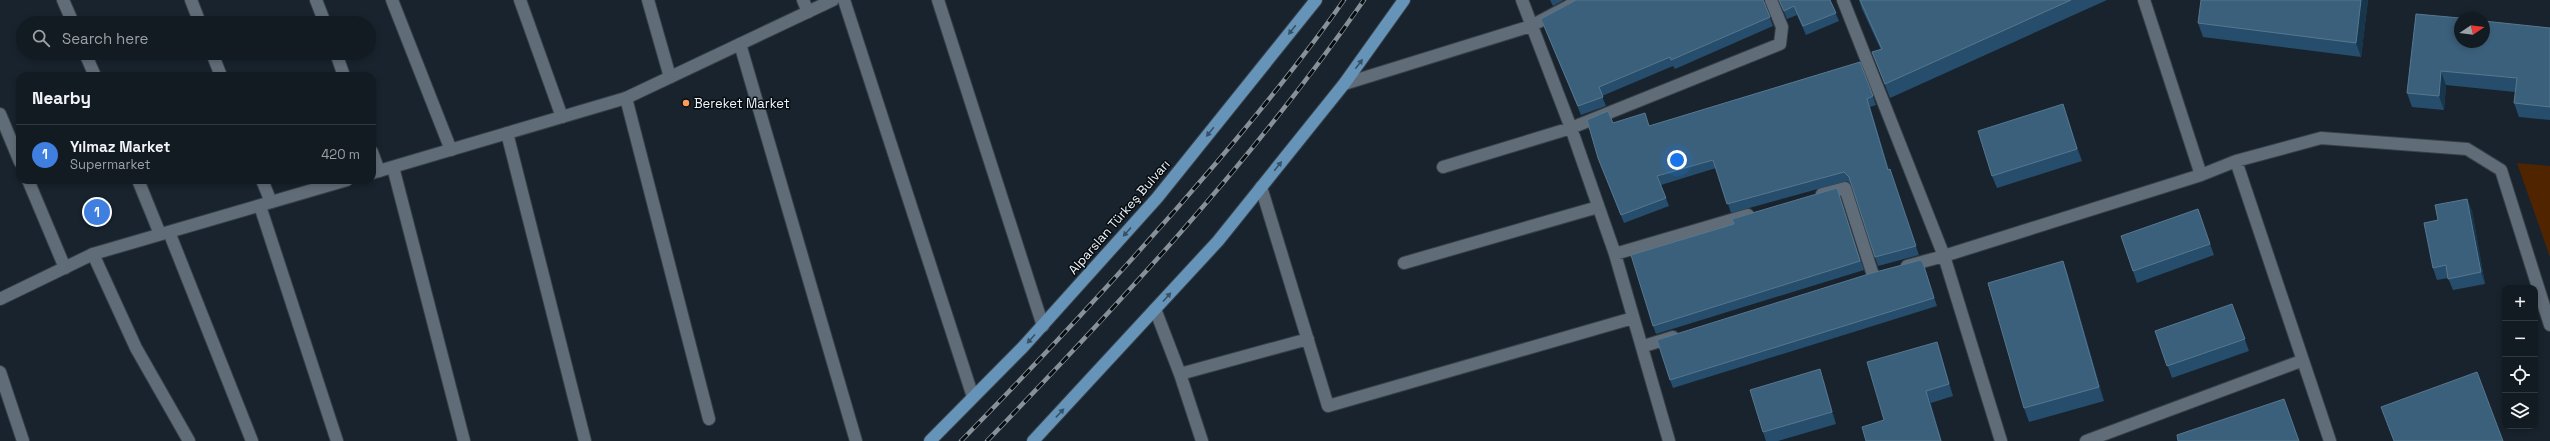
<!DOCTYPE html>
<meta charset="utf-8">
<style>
:root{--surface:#121a22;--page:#1f272f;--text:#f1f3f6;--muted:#9ca1a5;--line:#313840;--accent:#fe9b59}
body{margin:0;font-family:"Space Grotesk",sans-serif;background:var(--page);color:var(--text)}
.controls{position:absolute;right:12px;bottom:12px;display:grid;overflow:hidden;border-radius:8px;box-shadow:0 2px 6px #0003}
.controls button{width:36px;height:36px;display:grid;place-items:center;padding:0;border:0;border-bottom:1px solid var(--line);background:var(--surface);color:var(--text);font:20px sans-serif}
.compass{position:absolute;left:2454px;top:12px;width:36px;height:36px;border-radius:50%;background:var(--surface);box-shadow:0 2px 6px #0003;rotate:77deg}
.you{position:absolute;left:1677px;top:160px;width:14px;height:14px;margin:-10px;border:3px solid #fff;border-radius:50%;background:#1a73e8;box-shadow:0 0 0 6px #1a73e833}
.badge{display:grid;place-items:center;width:26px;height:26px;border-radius:50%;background:var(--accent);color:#fff;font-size:13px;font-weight:700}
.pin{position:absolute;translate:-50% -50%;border:2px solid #fff;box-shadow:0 1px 4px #0006}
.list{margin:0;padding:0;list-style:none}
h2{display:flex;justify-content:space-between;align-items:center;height:52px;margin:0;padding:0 16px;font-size:17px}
h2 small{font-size:13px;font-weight:400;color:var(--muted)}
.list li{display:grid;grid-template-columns:26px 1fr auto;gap:12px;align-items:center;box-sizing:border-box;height:60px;padding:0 16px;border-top:1px solid var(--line)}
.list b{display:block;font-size:15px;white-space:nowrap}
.list p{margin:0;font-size:13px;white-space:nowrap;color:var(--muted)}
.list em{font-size:13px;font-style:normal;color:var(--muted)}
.icon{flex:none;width:22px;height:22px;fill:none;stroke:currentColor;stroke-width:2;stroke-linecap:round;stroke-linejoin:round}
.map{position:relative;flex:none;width:2550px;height:441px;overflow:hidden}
.search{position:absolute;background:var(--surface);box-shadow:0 2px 6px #0003;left:16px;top:16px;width:360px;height:44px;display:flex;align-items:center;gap:10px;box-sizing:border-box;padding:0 14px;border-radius:22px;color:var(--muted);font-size:15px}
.panel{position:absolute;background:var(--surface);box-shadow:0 2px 6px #0003;left:16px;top:72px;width:360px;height:112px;border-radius:12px}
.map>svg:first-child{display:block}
</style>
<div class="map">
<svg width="2550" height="441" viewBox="0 0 2550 441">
<rect width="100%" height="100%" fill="#18232d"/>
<path fill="#512400" d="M 2517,163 L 2550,166 L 2550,257 Z"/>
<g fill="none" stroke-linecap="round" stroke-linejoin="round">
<defs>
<path id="street" d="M 63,0 L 73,23
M 191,0 L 200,23
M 316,0 L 325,23
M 392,0 L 451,150
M 520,0 L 562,117
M 648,0 L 670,77
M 803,0 L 808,12
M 844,0 L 973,397
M 938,0 L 1043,326
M 1522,0 L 1571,128 L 1615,254 L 1669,441
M 1843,0 L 1944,256 L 1907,266
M 2144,0 L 2201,175 L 2236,161 L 2330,441
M 740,44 L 856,441
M 85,53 L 95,76
M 212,53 L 221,76
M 336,53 L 344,76
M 1344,84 L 1531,26 L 1580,0
M 626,98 L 709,419
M 0,114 L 20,162
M 507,133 L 585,441
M 372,152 L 379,171
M 2236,161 L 2321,138 L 2467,149 L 2501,170 L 2550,325
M 393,167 L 464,441
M 1443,167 L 1571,128 L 1780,44 L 1782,27 L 1771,0
M 28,180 L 65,268
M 138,180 L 160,234
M 262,180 L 271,202
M 1261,187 L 1328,406 L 1633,318
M 1822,194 L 1845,188 L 1873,275
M 260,206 L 337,441
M 169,232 L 252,441
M 93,254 L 136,348 L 189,441
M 1615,254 L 1748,215
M 1404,263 L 1598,207
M 1155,309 L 1180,374 L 1308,339
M 1644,346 L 1673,337
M 0,372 L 23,441
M 1180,374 L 1202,441
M 2001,441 L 1944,256 L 2201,175
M 2086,441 L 2301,361"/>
<path id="secondary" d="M 372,173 L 626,98 L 833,0
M 0,299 L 93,254 L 347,180"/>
<path id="primary" d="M 930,441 L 1023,347 L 1157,198 L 1316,0
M 1033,441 L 1218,241 L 1344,84 L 1404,0"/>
</defs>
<use href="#street" stroke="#374048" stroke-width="14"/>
<use href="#secondary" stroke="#374048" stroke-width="14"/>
<use href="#primary" stroke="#374048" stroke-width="14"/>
<use href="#street" stroke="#606d78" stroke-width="12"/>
<use href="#secondary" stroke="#606d78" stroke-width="12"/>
<use href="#primary" stroke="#6694b9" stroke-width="12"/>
<defs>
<path id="rail" d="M 961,441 C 1049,351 1135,258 1217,162 C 1261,110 1305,56 1344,0
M 987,441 C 1121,302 1254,159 1364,0"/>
</defs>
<use href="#rail" stroke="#889099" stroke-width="4.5"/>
<use href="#rail" stroke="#070c10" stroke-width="3" stroke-dasharray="9" stroke-linecap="butt"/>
</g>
<path fill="#264e6c" d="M 1550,0 L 1564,0 L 1553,6 Z
M 1779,0 L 1830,0 L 1839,21 L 1806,35 L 1797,15 L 1787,19 Z
M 1859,0 L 2107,0 L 1890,98 L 1872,52 L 1881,50 L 1862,9 Z
M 2368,0 L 2361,57 L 2203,37 L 2198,23 Z
M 1764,2 L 1773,26 L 1675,69 L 1673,66 L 1602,96 L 1606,106 L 1581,115 L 1541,19 Z
M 2416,14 L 2550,28 L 2550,120 L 2519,117 L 2514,103 L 2515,92 L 2446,85 L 2444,110 L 2412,107 L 2407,93 Z
M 1860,62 L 1876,105 L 1870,107 L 1889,170 L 1919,255 L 1878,266 L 1852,185 L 1847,181 L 1731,213 L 1716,168 L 1661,185 L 1669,206 L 1624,223 L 1598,158 L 1613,123 L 1648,122 L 1649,126 Z
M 2063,104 L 2082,161 L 1997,188 L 1992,176 Z
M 1837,188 L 1864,270 L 1656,334 L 1653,326 L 1734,224 Z
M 2467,199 L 2472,211 L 2485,284 L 2453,290 L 2448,278 L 2437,280 L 2433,268 L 2438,220 Z
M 2198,209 L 2214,255 L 2137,283 L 2121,236 Z
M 2063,261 L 2068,275 L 2104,401 L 2029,422 L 2024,408 Z
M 1926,272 L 1937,306 L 1673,388 L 1670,380 Z
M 2232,304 L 2249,351 L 2172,378 L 2155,331 Z
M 1941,354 L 1953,396 L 1931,403 L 1884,420 Z
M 1824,381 L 1836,424 L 1778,441 L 1766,441 L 1763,432 Z"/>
<path fill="#17364c" d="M 2361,0 L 2368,0 L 2361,57 L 2356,43 Z
M 2441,71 L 2446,85 L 2444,110 L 2439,96 Z
M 1867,99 L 1870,107 L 1892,179 L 1888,170 Z
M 2063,104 L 2082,161 L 2077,149 Z
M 2467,199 L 2472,211 L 2485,284 L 2481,272 Z
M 2063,261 L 2068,275 L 2104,401 L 2099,387 Z
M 1923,263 L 1926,272 L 1937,306 L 1934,298 Z
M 1937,342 L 1941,354 L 1953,396 L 1949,384 Z
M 1820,369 L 1824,381 L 1836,424 L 1832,412 Z
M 1926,391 L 1931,403 L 1942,441 L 1941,441 Z"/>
<path fill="#3b607b" stroke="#57778f" d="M 1576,0 L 1763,0 L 1770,17 L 1671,60 L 1670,57 L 1599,87 L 1603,97 L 1578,106 L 1541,19 Z
M 1779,0 L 1830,0 L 1836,13 L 1803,26 L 1794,6 L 1784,11 Z
M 1860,0 L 2071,0 L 1885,84 L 1872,52 L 1882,49 Z
M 2201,0 L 2361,0 L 2356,43 L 2198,23 Z
M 2416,14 L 2460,18 L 2460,42 L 2484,42 L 2484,21 L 2550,28 L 2550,107 L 2514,103 L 2517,78 L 2441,71 L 2439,96 L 2407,93 Z
M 1860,62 L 1873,96 L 1867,99 L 1888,170 L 1890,169 L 1916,246 L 1875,257 L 1849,177 L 1844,172 L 1727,204 L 1713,160 L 1657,176 L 1666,198 L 1621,215 L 1598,158 L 1587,120 L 1608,111 L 1613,123 L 1645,113 L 1649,126 Z
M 2063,104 L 2077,149 L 1992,176 L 1978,131 Z
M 1837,188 L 1860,261 L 1653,326 L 1631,255 L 1734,224 L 1732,219 Z
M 2467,199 L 2481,272 L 2448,279 L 2446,265 L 2433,268 L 2424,223 L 2438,220 L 2435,205 Z
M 2198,209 L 2210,244 L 2133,271 L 2121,236 Z
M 1921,260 L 1923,263 L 1934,298 L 1670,380 L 1657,340 L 1872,273 Z
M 2063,261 L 2099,387 L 2024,408 L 1988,283 Z
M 2232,304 L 2245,339 L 2167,366 L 2155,331 Z
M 1937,342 L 1949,384 L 1926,391 L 1941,441 L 1866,441 L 1862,427 L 1884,420 L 1867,362 Z
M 1820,369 L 1832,412 L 1763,432 L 1750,390 Z
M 2477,372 L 2503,441 L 2394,441 L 2381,407 Z
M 2284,399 L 2299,441 L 2178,441 L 2177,435 Z"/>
<defs><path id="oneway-solid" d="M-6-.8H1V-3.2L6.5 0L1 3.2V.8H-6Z"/></defs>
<g fill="#365064">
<use href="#oneway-solid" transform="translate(1292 30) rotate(129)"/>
<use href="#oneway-solid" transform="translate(1359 64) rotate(-53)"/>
<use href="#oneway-solid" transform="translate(1210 132) rotate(129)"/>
<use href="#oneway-solid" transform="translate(1278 166) rotate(-51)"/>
<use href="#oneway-solid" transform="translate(1127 232) rotate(132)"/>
<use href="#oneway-solid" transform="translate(1167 297) rotate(-48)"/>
<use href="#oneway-solid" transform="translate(1031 339) rotate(132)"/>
<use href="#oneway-solid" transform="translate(1060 413) rotate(-47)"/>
</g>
<circle fill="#fe9b59" stroke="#070c10" stroke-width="1.5" cx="686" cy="103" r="4"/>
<g text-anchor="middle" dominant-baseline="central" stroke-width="3" stroke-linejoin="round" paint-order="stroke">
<g font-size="13" fill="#edf4fb" stroke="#070c10" text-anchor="start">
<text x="694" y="103">Bereket Market</text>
</g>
<g font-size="13" fill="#edf4fb" stroke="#070c10">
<text transform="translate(1119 217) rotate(-49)">Alparslan Türkeş Bulvarı</text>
</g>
</g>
</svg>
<div class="controls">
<button>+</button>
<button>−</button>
<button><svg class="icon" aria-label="locate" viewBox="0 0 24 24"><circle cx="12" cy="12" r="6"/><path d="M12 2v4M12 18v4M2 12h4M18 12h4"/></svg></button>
<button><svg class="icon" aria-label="layers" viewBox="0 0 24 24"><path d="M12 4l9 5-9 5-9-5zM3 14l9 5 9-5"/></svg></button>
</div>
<svg class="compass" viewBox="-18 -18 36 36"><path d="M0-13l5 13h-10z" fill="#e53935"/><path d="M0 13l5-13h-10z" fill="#9ca1a5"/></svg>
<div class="you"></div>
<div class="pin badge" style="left:97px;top:212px;background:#3f7fe0">1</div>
<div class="search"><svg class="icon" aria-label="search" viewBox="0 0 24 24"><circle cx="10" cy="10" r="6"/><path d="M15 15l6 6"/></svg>Search here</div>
<section class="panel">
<h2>Nearby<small></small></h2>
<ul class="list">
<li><span class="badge" style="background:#3f7fe0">1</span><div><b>Yılmaz Market</b><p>Supermarket</p></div><em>420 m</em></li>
</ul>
</section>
</div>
